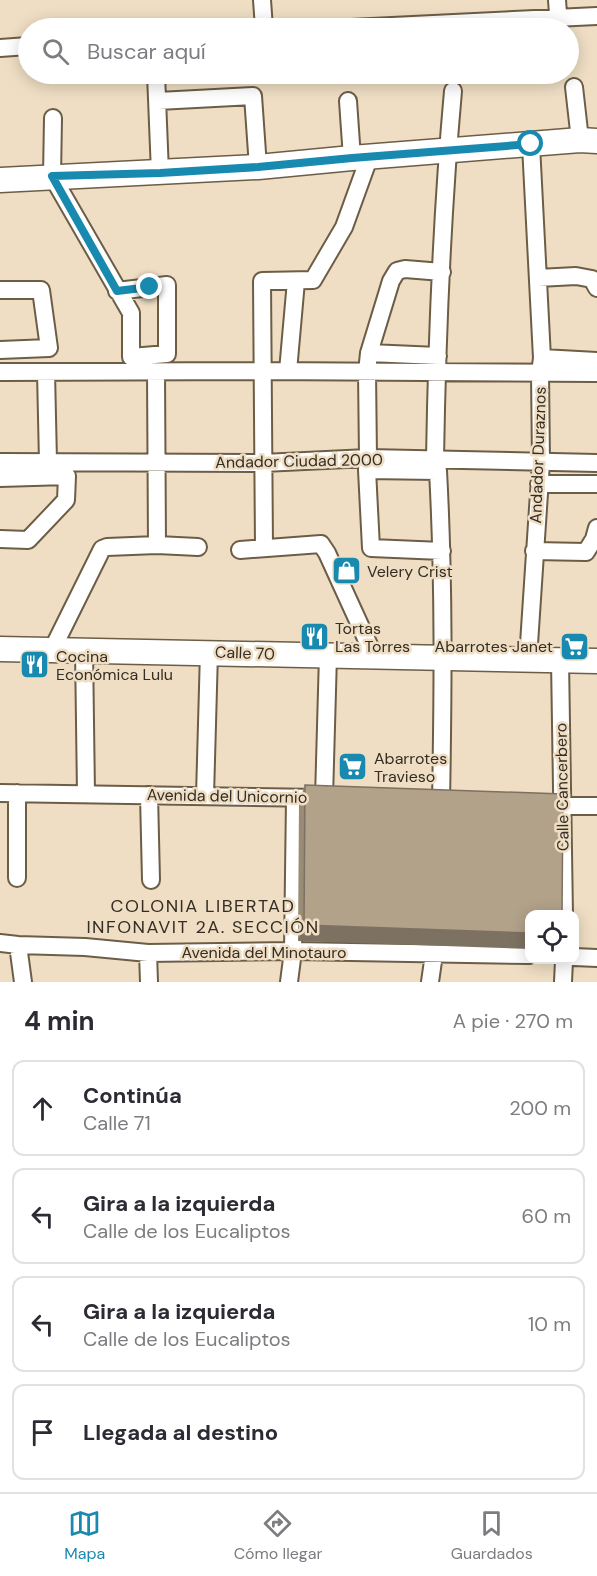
<!DOCTYPE html>
<html lang="es">
<meta charset="utf-8">
<style>
:root{--surface:#fff;--page:#f7f7f7;--text:#2b2b33;--muted:#7c7c81;--line:#e1e1e2;--accent:#1889af}
body{margin:0;font-family:"DM Sans",sans-serif;background:var(--page);color:var(--text)}
.controls{position:absolute;right:18px;bottom:18px;display:grid;overflow:hidden;border-radius:12px;box-shadow:0 3px 15px #0003}
.controls button{width:54px;height:54px;display:grid;place-items:center;padding:0;border:0;border-bottom:2px solid var(--line);background:var(--surface);color:var(--text);font:30px sans-serif}
.stop{position:absolute;width:18px;height:18px;margin:-14px;border:4px solid #1889af;border-radius:50%;background:#fff}
.stop.end{background:#1889af;border-color:#fff;box-shadow:0 2px 6px #0008}
.list{margin:0;padding:0;list-style:none}
h2{display:flex;justify-content:space-between;align-items:center;height:78px;margin:0;padding:0 24px;font-size:26px}
h2 small{font-size:20px;font-weight:400;color:var(--muted)}
.list li{display:grid;grid-template-columns:39px 1fr auto;gap:18px;align-items:center;box-sizing:border-box;height:96px;margin:0 12px 12px;padding:0 12px;border:2px solid var(--line);border-radius:12px}
.list b{display:block;font-size:22px;white-space:nowrap}
.list p{margin:0;font-size:20px;white-space:nowrap;color:var(--muted)}
.list em{font-size:20px;font-style:normal;color:var(--muted)}
.icon{flex:none;width:33px;height:33px;fill:none;stroke:currentColor;stroke-width:2;stroke-linecap:round;stroke-linejoin:round}
.map{position:relative;flex:none;width:597px;height:982px;overflow:hidden}
.search{position:absolute;background:var(--surface);box-shadow:0 3px 15px #0003;left:18px;right:18px;top:18px;height:66px;display:flex;align-items:center;gap:15px;box-sizing:border-box;padding:0 21px;border-radius:33px;color:var(--muted);font-size:22px}
.sheet{height:510px;background:var(--surface)}
nav{display:flex;justify-content:space-around;align-items:center;box-sizing:border-box;height:84px;border-top:2px solid var(--line);background:var(--surface);font-size:16px;color:var(--muted)}
nav a{display:grid;justify-items:center;gap:3px}
nav .on{color:var(--accent)}
.map>svg:first-child{display:block}
</style>
<div class="map">
<svg width="597" height="982" viewBox="0 0 597 982">
<rect width="100%" height="100%" fill="#efdec4"/>
<g fill="none" stroke-linecap="round" stroke-linejoin="round">
<defs>
<path id="street" d="M 262,0 L 264,28
M 557,0 L 559,28
M 351,28 L 597,16
M 0,48 L 28,46
M 156,74 L 160,173
M 574,87 L 580,140
M 158,101 L 253,96 L 258,167
M 348,101 L 352,158
M 53,118 L 52,176 L 131,313 L 131,357 L 167,354 L 167,285 L 117,291
M 442,272 L 405,269 L 397,271 L 391,281 L 369,353 L 367,372 L 368,458 L 367,470 L 371,548 L 442,551
M 538,278 L 576,276 L 592,279 L 597,288
M 0,290 L 41,290 L 49,348 L 0,350
M 369,353 L 438,356
M 542,358 L 597,361
M 288,371 L 296,281
M 0,372 L 262,371 L 597,373
M 46,372 L 48,462
M 156,372 L 157,545
M 0,462 L 263,463 L 368,458 L 597,463
M 367,470 L 438,471
M 0,478 L 67,476 L 66,500 L 28,540 L 0,539
M 539,484 L 597,484
M 264,548 L 262,281 L 313,280 L 344,227 L 369,158
M 240,550 L 321,544 L 327,553 L 374,656
M 534,551 L 586,552 L 594,539 L 597,528
M 84,649 L 86,794
M 52,650 L 102,549 L 107,547 L 157,545 L 198,547
M 528,659 L 541,463 L 540,373 L 542,358 L 531,145
M 560,660 L 564,915
M 0,793 L 320,798
M 17,793 L 17,878
M 149,795 L 151,880
M 205,796 L 209,652
M 324,798 L 328,655
M 441,802 C 443,691 444,581 438,471 L 435,459 C 437,336 442,213 453,91
M 541,804 L 597,806
M 0,943 L 18,945 L 85,947 L 148,953 L 293,951 L 530,955
M 18,945 L 23,982
M 148,953 L 149,982
M 574,957 L 597,958
M 289,982 L 293,951 L 295,798
M 430,982 L 434,954
M 563,982 L 564,960"/>
<path id="secondary" d="M 0,180 L 258,167 L 352,158 L 580,140 L 597,141
M 0,649 L 597,661"/>
</defs>
<use href="#street" stroke="#6c5d47" stroke-width="20"/>
<use href="#secondary" stroke="#6c5d47" stroke-width="27"/>
<use href="#street" stroke="#fff" stroke-width="16"/>
<use href="#secondary" stroke="#fff" stroke-width="24"/>
</g>
<path fill="#9a8b77" d="M 305,785 L 563,794 L 298,941 L 299,801 Z"/>
<path fill="#7d7161" d="M 304,925 L 530,933 L 530,949 L 298,941 Z"/>
<path fill="#b3a28a" stroke="#7d7161" stroke-width="1.5" d="M 305,785 L 563,794 L 562,915 L 530,915 L 530,933 L 304,925 Z"/>
<g fill="none" stroke-linecap="round" stroke-linejoin="round">
<path stroke="#1889af" stroke-width="8" d="M 150,287 L 117,291 L 52,176 L 160,173 L 258,167 L 352,158 L 531,144"/>
</g>
<defs>
<symbol id="shop-square" viewBox="-11 -11 22 22"><rect x="-9" y="-9" width="18" height="18" rx="4" fill="#1889af" stroke="#efdec4"/><path d="M-5-2.5h2.3a2.7 3.5 0 0 1 5.4 0H5L5.5 6h-11ZM-1.5-2.5h3a1.5 2.3 0 0 0-3 0Z" fill="#fff"/></symbol>
<symbol id="restaurant-square" viewBox="-11 -11 22 22"><rect x="-9" y="-9" width="18" height="18" rx="4" fill="#1889af" stroke="#efdec4"/><path d="M-5-6h1v4h1v-4h1v4h1v-4h1v5L-1.5 .5V6h-2V.5L-5-1ZM5-6V6H3V1.5H1.5Q1.5-4 5-6Z" fill="#fff"/></symbol>
<symbol id="supermarket-square" viewBox="-11 -11 22 22"><rect x="-9" y="-9" width="18" height="18" rx="4" fill="#1889af" stroke="#efdec4"/><path d="M-6-5.5h2.5l.6 2H6L4.5 2H-2.5L-4.4-4H-6ZM-1.5 3.2a1.3 1.3 0 1 0 .1 0ZM3 3.2a1.3 1.3 0 1 0 .1 0Z" fill="#fff"/></symbol>
</defs>
<g fill-rule="evenodd">
<use href="#shop-square" x="330" y="554" width="33" height="33"/>
<use href="#restaurant-square" x="298" y="620" width="33" height="33"/>
<use href="#supermarket-square" x="558" y="630" width="33" height="33"/>
<use href="#restaurant-square" x="18" y="648" width="33" height="33"/>
<use href="#supermarket-square" x="336" y="750" width="33" height="33"/>
</g>
<g text-anchor="middle" dominant-baseline="central" stroke-width="5" stroke-linejoin="round" paint-order="stroke">
<g font-size="16" fill="#342d23" stroke="#efdec4">
<text transform="translate(538 455) rotate(-88)">Andador Duraznos</text>
<text transform="translate(299 461) rotate(-1)">Andador Ciudad 2000</text>
<text transform="translate(245 653) rotate(2)">Calle 70</text>
<text transform="translate(562 787) rotate(-91)">Calle Cancerbero</text>
<text transform="translate(227 796) rotate(1)">Avenida del Unicornio</text>
<text x="264" y="952">Avenida del Minotauro</text>
</g>
<g font-size="16" fill="#342d23" stroke="#efdec4" text-anchor="start">
<text x="367" y="571">Velery Crist</text>
<text x="335" y="628">Tortas<tspan x="335" dy="18">Las Torres</tspan></text>
<text x="553" y="646" text-anchor="end">Abarrotes Janet</text>
<text x="56" y="656">Cocina<tspan x="56" dy="18">Económica Lulu</tspan></text>
<text x="374" y="758">Abarrotes<tspan x="374" dy="18">Travieso</tspan></text>
</g>
<g font-size="18" letter-spacing="1.5" fill="#342d23" stroke="#efdec4">
<text x="203" y="906">COLONIA LIBERTAD<tspan x="203" dy="21">INFONAVIT 2A. SECCIÓN</tspan></text>
</g>
</g>
</svg>
<div class="controls">
<button><svg class="icon" aria-label="locate" viewBox="0 0 24 24"><circle cx="12" cy="12" r="6"/><path d="M12 2v4M12 18v4M2 12h4M18 12h4"/></svg></button>
</div>
<div class="stop" style="left:531px;top:144px"></div>
<div class="stop end" style="left:150px;top:287px"></div>
<div class="search"><svg class="icon" aria-label="search" viewBox="0 0 24 24"><circle cx="10" cy="10" r="6"/><path d="M15 15l6 6"/></svg>Buscar aquí</div>
</div>
<section class="sheet">
<h2>4 min<small>A pie · 270 m</small></h2>
<ul class="list">
<li><svg class="icon" aria-label="ahead" viewBox="0 0 24 24"><path d="M12 20V5M6 11l6-6 6 6"/></svg><div><b>Continúa</b><p>Calle 71</p></div><em>200 m</em></li>
<li><svg class="icon" aria-label="left" viewBox="0 0 24 24"><path d="M17 20v-9H6M10 6l-5 5 5 5"/></svg><div><b>Gira a la izquierda</b><p>Calle de los Eucaliptos</p></div><em>60 m</em></li>
<li><svg class="icon" aria-label="left" viewBox="0 0 24 24"><path d="M17 20v-9H6M10 6l-5 5 5 5"/></svg><div><b>Gira a la izquierda</b><p>Calle de los Eucaliptos</p></div><em>10 m</em></li>
<li><svg class="icon" aria-label="arrive" viewBox="0 0 24 24"><path d="M6 21V4h12l-3 4 3 4H6"/></svg><div><b>Llegada al destino</b></div></li>
</ul>
</section>
<nav>
<a class="on"><svg class="icon" aria-label="map" viewBox="0 0 24 24"><path d="M3 6l6-2 6 2 6-2v14l-6 2-6-2-6 2zM9 4v14M15 6v14"/></svg>Mapa</a>
<a><svg class="icon" aria-label="directions" viewBox="0 0 24 24"><path d="M12 3l9 9-9 9-9-9zM9 14v-3h6M13 9l2 2-2 2"/></svg>Cómo llegar</a>
<a><svg class="icon" aria-label="saved" viewBox="0 0 24 24"><path d="M7 4h10v16l-5-4-5 4z"/></svg>Guardados</a>
</nav>
